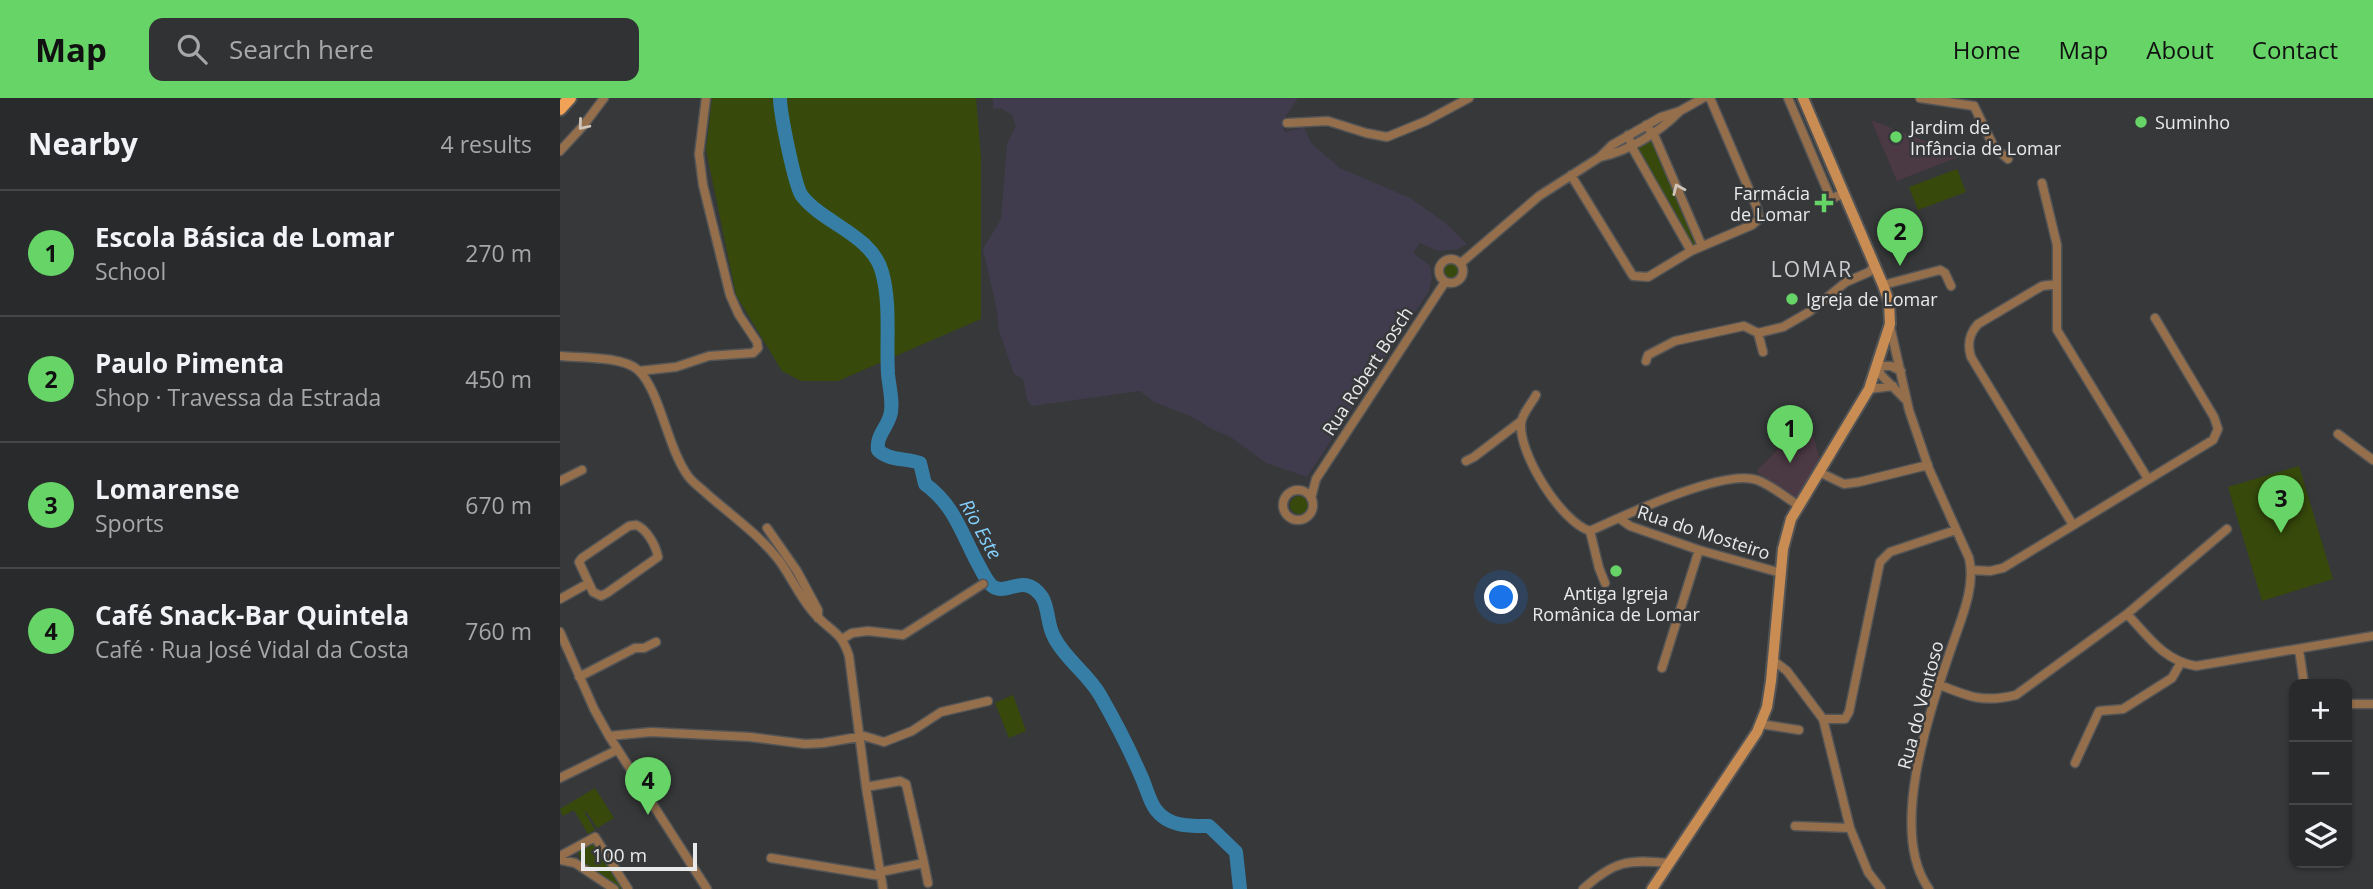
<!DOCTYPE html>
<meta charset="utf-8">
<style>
:root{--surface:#282a2c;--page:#303234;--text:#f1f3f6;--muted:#a5a7a9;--line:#444648;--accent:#66d466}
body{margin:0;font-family:"Open Sans",sans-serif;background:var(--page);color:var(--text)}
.controls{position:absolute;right:21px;bottom:21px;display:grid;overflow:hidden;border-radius:14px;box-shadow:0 2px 5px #0004}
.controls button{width:63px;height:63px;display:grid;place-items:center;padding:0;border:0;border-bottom:2px solid var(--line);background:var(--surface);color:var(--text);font:35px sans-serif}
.scale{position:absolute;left:21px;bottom:18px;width:116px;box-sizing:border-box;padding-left:7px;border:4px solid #e9eaeb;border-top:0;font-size:19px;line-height:24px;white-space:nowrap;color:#e9eaeb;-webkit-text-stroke:5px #36383a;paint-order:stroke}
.you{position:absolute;left:942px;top:500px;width:24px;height:24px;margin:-18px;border:5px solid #fff;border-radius:50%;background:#1a73e8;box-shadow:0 0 0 10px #1a73e833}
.badge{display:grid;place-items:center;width:46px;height:46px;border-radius:50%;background:var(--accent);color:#111;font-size:23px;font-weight:700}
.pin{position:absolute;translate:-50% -58px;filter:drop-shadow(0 2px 4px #0008)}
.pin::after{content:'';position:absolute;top:37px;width:24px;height:21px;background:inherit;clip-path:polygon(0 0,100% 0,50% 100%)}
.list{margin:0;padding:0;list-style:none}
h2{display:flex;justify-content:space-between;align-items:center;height:91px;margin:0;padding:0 28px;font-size:30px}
h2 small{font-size:23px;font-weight:400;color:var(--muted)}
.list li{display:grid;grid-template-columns:46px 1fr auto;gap:21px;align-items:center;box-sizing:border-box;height:126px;padding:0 28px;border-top:2px solid var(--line)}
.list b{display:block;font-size:26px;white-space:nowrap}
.list p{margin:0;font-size:23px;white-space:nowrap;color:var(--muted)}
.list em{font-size:23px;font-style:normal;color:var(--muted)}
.icon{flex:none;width:38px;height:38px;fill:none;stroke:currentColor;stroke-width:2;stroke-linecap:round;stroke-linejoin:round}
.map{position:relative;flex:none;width:1813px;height:791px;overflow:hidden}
header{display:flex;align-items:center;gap:42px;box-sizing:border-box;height:98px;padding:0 35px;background:var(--accent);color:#111}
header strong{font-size:33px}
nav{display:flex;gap:38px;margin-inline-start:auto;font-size:24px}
.search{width:490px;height:63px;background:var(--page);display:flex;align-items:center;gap:18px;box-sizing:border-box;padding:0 24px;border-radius:14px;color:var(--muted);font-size:26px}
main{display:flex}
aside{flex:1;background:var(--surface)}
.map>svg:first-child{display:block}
</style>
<header>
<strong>Map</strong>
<div class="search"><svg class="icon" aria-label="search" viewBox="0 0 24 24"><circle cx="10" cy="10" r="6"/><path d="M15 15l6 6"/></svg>Search here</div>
<nav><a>Home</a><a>Map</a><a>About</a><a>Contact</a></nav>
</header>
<main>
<aside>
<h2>Nearby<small>4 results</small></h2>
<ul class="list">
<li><span class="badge">1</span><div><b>Escola Básica de Lomar</b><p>School</p></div><em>270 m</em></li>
<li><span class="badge">2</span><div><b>Paulo Pimenta</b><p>Shop · Travessa da Estrada</p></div><em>450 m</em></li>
<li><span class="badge">3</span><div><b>Lomarense</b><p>Sports</p></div><em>670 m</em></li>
<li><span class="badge">4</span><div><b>Café Snack-Bar Quintela</b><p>Café · Rua José Vidal da Costa</p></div><em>760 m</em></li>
</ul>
</aside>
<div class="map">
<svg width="1813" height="791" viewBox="0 0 1813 791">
<rect width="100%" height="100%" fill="#36383a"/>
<path fill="#413c4d" d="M 433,0 L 738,0 L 722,24 L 725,34 L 744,29 L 751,45 L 780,70 L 850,100 L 884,124 L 907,146 L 898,151 L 878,153 L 860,145 L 853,155 L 870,168 L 872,180 L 869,193 L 747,379 L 706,365 L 669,338 L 654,332 L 630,318 L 594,304 L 580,293 L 472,308 L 467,302 L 463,281 L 454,276 L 439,233 L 437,212 L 423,151 L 441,121 L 447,46 L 456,28 L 452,17 L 441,10 L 433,11 Z"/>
<path fill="#4b3944" d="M 1311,22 L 1396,55 L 1398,59 L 1337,83 Z
M 1250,326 L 1260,362 L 1236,400 L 1198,375 L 1197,372 L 1234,336 Z"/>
<path fill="#374a0b" d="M 152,0 L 416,0 L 421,60 L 421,221 L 278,283 L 241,283 L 222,273 L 176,197 L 146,52 Z
M 1092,41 L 1138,146 L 1132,149 L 1077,50 Z
M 1397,71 L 1406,94 L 1358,112 L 1349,89 Z
M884 172a8 8 0 1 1 16 0a8 8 0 1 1-16 0Z
M 1739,368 L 1773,481 L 1702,503 L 1668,389 Z
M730 407a9 9 0 1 1 18 0a9 9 0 1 1-18 0Z
M 453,597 L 466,633 L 449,640 L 435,605 Z
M 35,690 L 54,720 L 37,730 L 26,713 L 25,715 L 35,732 L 28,736 L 14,712 L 3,718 L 0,711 Z
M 28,746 L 36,746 L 64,789 L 62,791 L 58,791 L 19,764 L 20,757 L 18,757 L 19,752 Z"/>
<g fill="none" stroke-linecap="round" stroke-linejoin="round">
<path stroke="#367ea6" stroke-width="14" d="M 220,0 C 220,15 235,89 242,98 C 264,126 312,137 322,174 C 331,206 326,243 328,276 C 329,288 334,307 330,318 C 326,331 316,338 318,352 C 329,363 346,360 360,365 L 365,386 C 394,407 401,434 417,464 C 421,471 425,481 431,487 C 446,501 463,472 482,499 C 489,510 487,527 494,539 C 505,561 528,576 540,597 C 555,623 569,650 581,678 C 586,688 589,703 596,712 C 609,729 630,728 649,728 L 676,754 L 680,791"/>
<defs>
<path id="street" d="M 1228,0 L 1271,101 L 1284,95
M 1360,0 L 1414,8
M 1414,8 L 1434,49 L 1448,61
M 727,25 L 768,23 L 806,35 L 827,39 L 866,23 L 909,0
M 1086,27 L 1095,39 L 1142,148
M 1068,37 L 1073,51 L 1131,153
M 0,53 L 23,28 L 44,0
M 1040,59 C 1069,53 1098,35 1119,14
M 1011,77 L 1073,178 L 1088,179 L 1131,153 L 1192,127 L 1199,121 L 1197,110 L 1150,0
M 1482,85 L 1497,147 L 1497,232 L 1588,381
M879 173a12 12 0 1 1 24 0a12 12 0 1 1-24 0Z
M 901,165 L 979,98 L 1040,59 L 1052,47 L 1101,19 L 1120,13 L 1143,0
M 1496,186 L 1482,188 L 1418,226 C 1409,236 1407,246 1411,259 L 1513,427
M 1323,187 L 1380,172 L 1385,175 L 1391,188
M 1330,228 L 1349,312 L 1369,371 L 1409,460 C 1416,489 1401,521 1392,548 C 1371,610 1327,733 1369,791
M 1203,254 L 1198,235 L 1223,229 L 1249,214 L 1286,184 L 1309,174 L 1315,167
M 0,258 C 20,260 63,258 78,272 C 100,292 107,349 128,378 C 133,385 141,390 147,396 C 171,417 198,436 218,461 C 231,478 239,498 253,514 C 270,534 281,532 289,558 L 306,689 L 323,791
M 1086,263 L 1088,257 L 1115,243 L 1184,228 L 1198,235
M 79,273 L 116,269 L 149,258 L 193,255 L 198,250 L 197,244 L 179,217 L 170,197 L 143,87 L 139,56 L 146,0
M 1341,273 L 1331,268 L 1318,268 L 1321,277 L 1345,301
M 1309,291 L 1333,288
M 976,297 C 972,305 961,317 961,326 C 959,356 1001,424 1030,433
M 1778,336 L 1813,362
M 906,363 L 914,359 L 960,324
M 1259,374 L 1284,386 L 1299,384 L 1368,367
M 0,383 L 22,372
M723 407a15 15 0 1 1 30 0a15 15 0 1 1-30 0Z
M 751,400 L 756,381 L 885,184
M 1059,420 L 1070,428 L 1139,452 L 1221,475
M 76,427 C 87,431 96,448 98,459 L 47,495 L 41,498 L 33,494 L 19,464 L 22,460 L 69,428 Z
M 207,430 L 237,473 L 258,512 L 258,520
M 1030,433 C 1063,418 1164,370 1197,382 C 1211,387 1225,399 1238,407
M 1030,433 L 1039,470 L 1045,485
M 1411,472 L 1430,473 L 1443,470 L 1653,342 L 1658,331 L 1654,319 L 1595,220
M 0,501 L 27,486
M 1567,516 C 1588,538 1604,563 1636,568 L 1813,538
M 0,534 L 34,611 L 49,638 L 147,791
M 284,540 L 292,535 L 308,533 L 343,537 L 423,486
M 1739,551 L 1744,586
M 1214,563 L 1227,573 L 1263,621 L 1290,730 L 1308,774 L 1321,791
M 1102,570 L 1139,452
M 19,579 L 75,550 L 84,550 L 96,544
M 1380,587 C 1409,599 1424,605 1456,597 L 1567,516 L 1667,431
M 1787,606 L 1813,606
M 1263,621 L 1285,621 L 1289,614 L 1320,464 L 1330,454 L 1396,432
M 1200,626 L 1239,632
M 49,638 L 91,634 L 190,639 L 245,646 L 263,645 L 304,638 L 324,644 L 352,633 L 381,614 L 428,603
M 1515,665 L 1539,613 L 1563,611 L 1612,580 L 1620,566
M 0,680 L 57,652
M 306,689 L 340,683 L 346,686 L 364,765
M 1235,728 L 1290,730
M 0,758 L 35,739 L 68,791
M 211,760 L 321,778
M 0,762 L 15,765 L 54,791
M 320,774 L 364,765 L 368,785
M 1023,791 C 1054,763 1068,761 1109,765"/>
<path id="secondary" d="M 1092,791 L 1197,634 L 1207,609 L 1211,583 L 1223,451 L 1231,421 L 1309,291 L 1330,226 L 1329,204 L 1323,187 L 1243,0"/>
<path id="primary" d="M 0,11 L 10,0"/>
</defs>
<use href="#street" stroke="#535456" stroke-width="11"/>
<use href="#secondary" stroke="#535456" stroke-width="14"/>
<use href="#primary" stroke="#535456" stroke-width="16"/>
<use href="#street" stroke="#956f4c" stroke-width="8"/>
<use href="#secondary" stroke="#c98c53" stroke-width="10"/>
<use href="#primary" stroke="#f2a257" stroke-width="12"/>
</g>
<defs><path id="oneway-chevron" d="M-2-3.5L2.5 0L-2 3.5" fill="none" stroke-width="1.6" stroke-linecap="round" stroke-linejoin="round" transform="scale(1.75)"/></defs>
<g stroke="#d0c5bb">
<use href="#oneway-chevron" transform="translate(23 27) rotate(130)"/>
<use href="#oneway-chevron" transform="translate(1118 91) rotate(-114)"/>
</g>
<g fill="#66d466" stroke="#36383a" stroke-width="2.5">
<circle cx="1581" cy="24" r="7"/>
<circle cx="1336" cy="39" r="7"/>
<path d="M1260.5 94.5h7v7h7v7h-7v7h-7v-7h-7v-7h7z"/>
<circle cx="1232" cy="201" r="7"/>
<circle cx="1056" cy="473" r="7"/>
</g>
<g text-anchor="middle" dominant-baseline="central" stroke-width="5" stroke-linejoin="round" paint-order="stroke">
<g font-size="18" fill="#e9eaeb" stroke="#36383a" text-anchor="start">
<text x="1595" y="24">Suminho</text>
<text x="1350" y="29">Jardim de<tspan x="1350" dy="21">Infância de Lomar</tspan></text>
<text x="1250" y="95" text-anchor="end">Farmácia<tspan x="1250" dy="21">de Lomar</tspan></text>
<text x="1246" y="201">Igreja de Lomar</text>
<text x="1056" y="495" text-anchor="middle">Antiga Igreja<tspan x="1056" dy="21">Românica de Lomar</tspan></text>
</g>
<g font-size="18" fill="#e9eaeb" stroke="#36383a">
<text transform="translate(807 273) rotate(-57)">Rua Robert Bosch</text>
<text transform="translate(1144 434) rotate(18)">Rua do Mosteiro</text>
<text transform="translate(1360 607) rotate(-75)">Rua do Ventoso</text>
</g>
<g font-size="19" font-style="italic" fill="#85d2ff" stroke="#36383a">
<text transform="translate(421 431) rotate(61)">Rio Este</text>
</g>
<g font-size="21" letter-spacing="2" fill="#cacbce" stroke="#36383a">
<text x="1252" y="171">LOMAR</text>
</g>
</g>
</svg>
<div class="controls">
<button>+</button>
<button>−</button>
<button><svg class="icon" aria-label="layers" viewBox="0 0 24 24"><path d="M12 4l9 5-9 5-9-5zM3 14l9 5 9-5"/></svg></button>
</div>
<div class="scale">100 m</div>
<div class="you"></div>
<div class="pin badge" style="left:1230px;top:365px">1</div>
<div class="pin badge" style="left:1340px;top:168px">2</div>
<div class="pin badge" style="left:1721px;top:435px">3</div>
<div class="pin badge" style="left:88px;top:717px">4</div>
</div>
</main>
